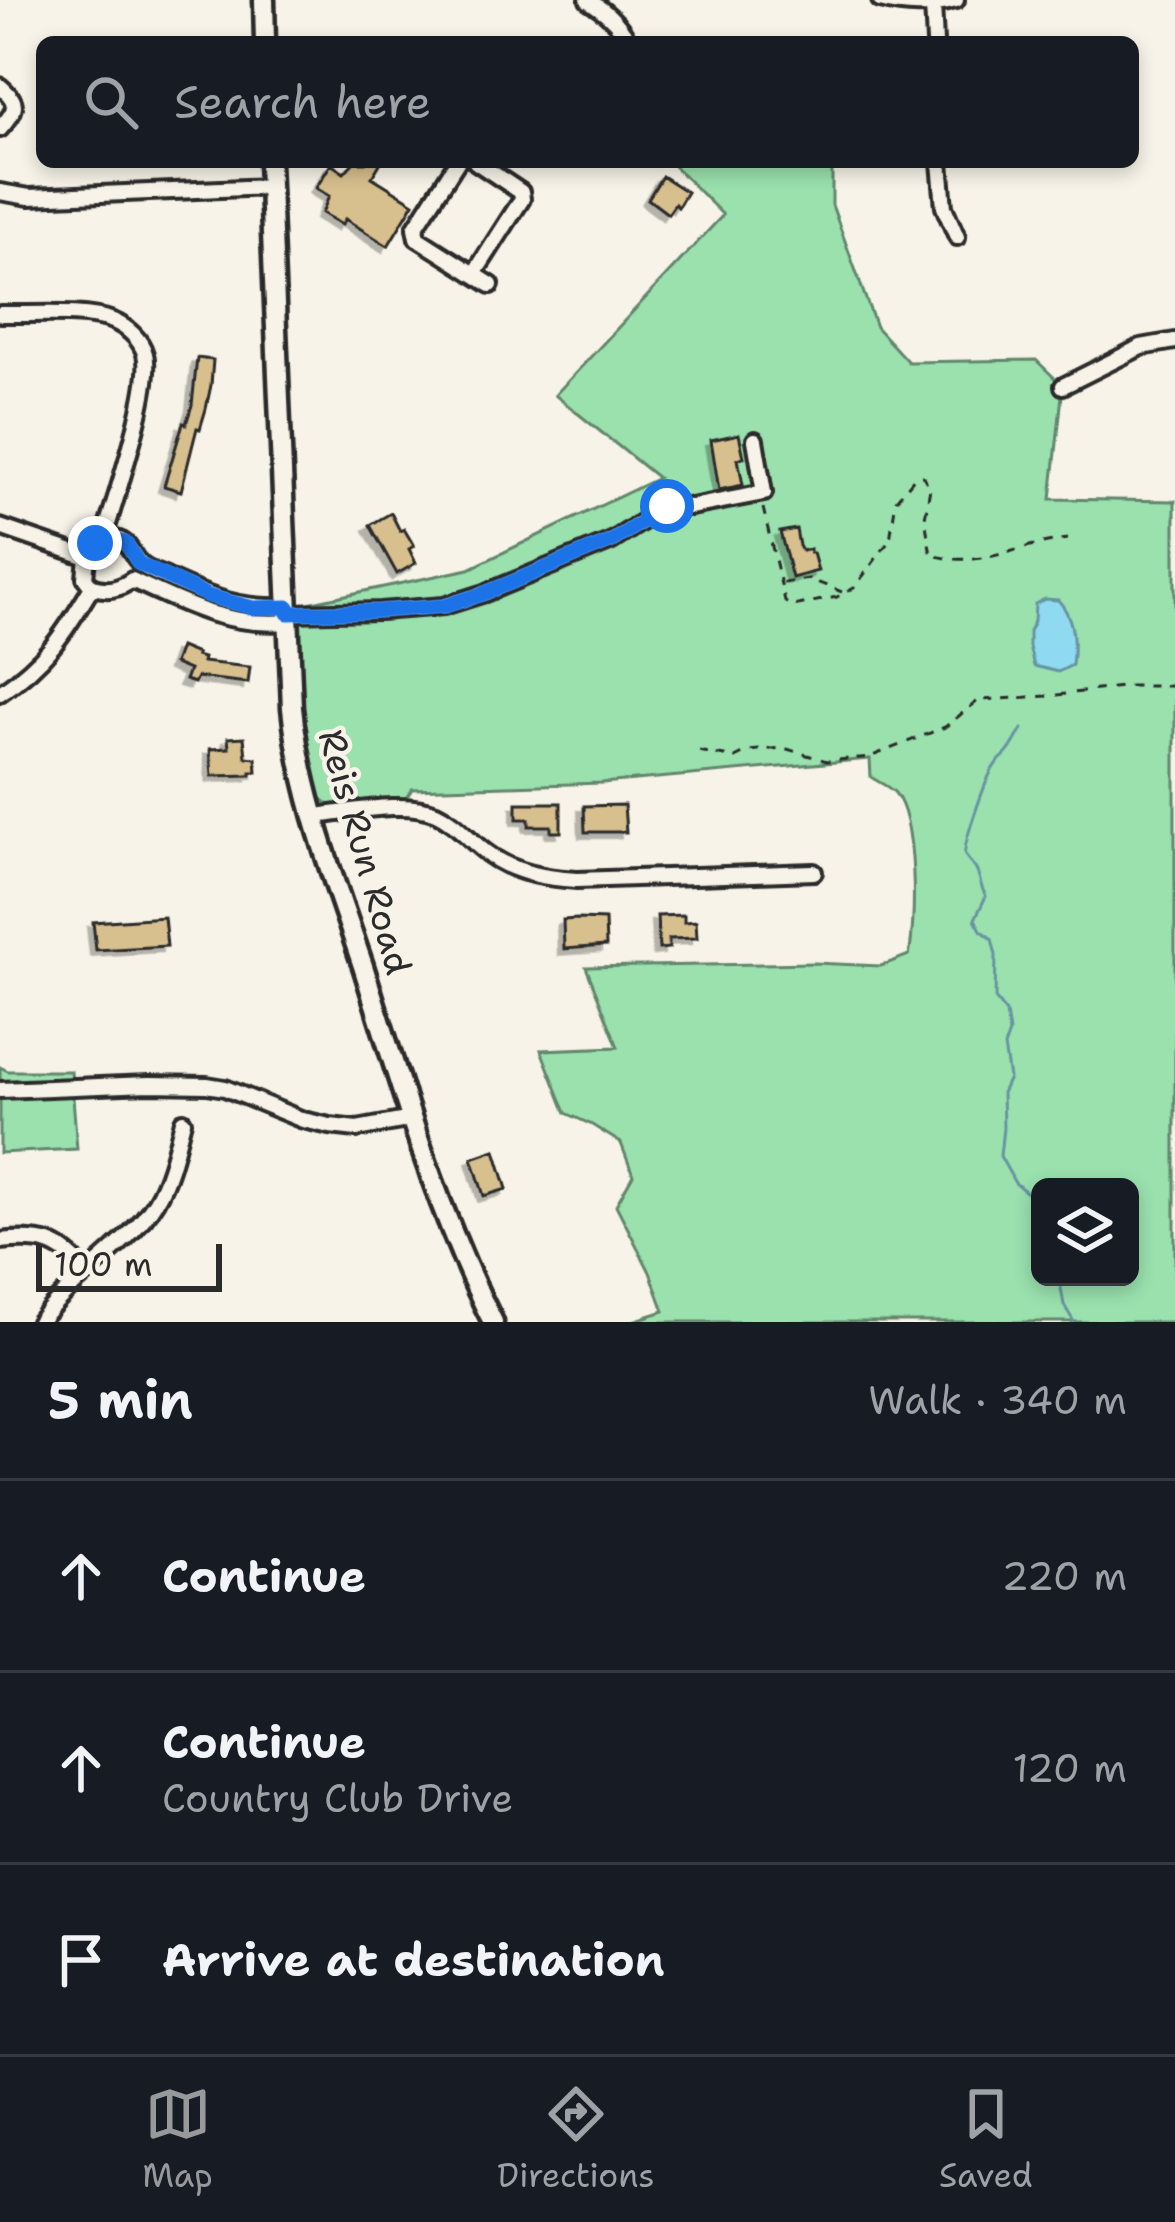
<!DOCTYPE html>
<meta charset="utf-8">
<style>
:root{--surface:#171b24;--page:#242831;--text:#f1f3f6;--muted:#9ea1a6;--line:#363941;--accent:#98999b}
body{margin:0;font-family:"Shantell Sans",sans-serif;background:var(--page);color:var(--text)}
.controls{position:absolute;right:36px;bottom:36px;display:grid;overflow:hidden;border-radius:18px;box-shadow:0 6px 18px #0003}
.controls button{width:108px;height:108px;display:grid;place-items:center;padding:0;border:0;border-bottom:3px solid var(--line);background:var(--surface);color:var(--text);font:60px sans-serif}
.scale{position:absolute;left:36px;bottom:30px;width:186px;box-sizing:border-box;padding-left:12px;border:6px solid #2b2b2b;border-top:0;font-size:33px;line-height:42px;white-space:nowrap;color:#2b2b2b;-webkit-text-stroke:9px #f7f3e8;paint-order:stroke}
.stop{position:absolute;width:36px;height:36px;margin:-27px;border:9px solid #1a73e8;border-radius:50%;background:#fff}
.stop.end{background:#1a73e8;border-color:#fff;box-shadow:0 3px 12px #0008}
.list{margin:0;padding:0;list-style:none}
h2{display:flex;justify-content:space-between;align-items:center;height:156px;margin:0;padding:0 48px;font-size:51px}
h2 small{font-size:39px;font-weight:400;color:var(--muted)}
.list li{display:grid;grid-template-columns:78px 1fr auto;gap:36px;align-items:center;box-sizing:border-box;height:192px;padding:0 48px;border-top:3px solid var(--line)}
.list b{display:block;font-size:45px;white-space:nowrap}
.list p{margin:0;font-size:39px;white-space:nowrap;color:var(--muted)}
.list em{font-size:39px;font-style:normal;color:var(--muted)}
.icon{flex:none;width:66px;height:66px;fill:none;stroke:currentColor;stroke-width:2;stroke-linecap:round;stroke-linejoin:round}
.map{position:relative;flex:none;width:1175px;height:1322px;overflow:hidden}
.search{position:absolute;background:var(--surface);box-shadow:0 6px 18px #0003;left:36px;right:36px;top:36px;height:132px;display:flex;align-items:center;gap:30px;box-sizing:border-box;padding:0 42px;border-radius:18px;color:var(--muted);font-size:45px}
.sheet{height:732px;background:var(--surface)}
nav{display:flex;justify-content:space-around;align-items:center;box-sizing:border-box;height:168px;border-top:3px solid var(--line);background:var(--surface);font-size:33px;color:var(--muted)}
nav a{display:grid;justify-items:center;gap:6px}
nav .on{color:var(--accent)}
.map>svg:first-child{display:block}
</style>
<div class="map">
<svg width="1175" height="1322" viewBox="0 0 1175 1322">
<defs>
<filter id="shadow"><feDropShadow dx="-5.5" dy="5.5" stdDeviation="0" flood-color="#0004"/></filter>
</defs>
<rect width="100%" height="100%" fill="#f7f3e8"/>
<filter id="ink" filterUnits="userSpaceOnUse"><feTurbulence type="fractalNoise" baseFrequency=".00833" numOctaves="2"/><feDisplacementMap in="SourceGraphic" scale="24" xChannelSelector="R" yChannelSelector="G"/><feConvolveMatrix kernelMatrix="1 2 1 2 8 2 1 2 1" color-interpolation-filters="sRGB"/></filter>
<g filter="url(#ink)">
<path fill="#9ae1ae" stroke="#62866c" stroke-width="3" fill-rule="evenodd" d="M 670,162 L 832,162 L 832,205 L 876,327 L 908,362 L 1036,360 L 1063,386 L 1051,499 L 1175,501 L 1175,1322 L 630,1322 L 664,1311 L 650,1272 L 616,1205 L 633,1175 L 621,1143 L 592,1125 L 566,1113 L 541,1050 L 618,1047 L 586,967 L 814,963 L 881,966 L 909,955 C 916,923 917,819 895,793 C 890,787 878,782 871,777 L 870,759 L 602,783 L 412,789 L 406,798 L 329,805 L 316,794 L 304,728 L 298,605 L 469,569 L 658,478 L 555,395 L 723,215 ZM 1040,1187 L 1130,1187 L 1130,1277 L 1040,1277 Z
M 0,1067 L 8,1071 L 71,1071 L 77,1149 L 0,1153 Z"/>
<path fill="#8fdaf0" stroke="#6794a1" stroke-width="3" d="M 1045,599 L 1058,600 C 1074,617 1075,643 1072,665 L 1058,672 L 1034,666 L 1029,647 L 1029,631 L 1034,621 L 1035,604 Z"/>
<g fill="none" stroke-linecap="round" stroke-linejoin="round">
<path stroke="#6794a1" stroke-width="3" d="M 1022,729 C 1017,737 1013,746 1007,753 C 1003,758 997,761 994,767 C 987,776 962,846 965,855 C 966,858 975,867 976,870 C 981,879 980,887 986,896 L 975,919 L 981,930 L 992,939 L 996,955 L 995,999 L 1006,1013 L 1009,1033 L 1004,1047 L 1009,1078 L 1002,1093 L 1003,1128 L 1000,1156 L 1015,1183 L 1031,1196 L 1040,1217
M 1059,1277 L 1064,1305 L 1074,1322"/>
</g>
<path fill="#d7bf8e" stroke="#2b2b2b" stroke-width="3" filter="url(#shadow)" d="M 354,162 L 381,162 L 372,177 L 414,203 L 388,246 L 345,219 L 342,225 L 322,213 L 329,196 L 316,188 L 331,164 L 344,173 Z
M 662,176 L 687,192 L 678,207 L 675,204 L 668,214 L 648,199 Z
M 197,358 L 213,360 L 211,385 L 206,409 L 200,429 L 197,428 L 181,491 L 164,486 L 183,423 L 186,424 L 192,405 Z
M 739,434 L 744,457 L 738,459 L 743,485 L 719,490 L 711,440 Z
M 391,513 L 400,531 L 404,529 L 414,546 L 409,549 L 416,563 L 397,574 L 370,525 Z
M 796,529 L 799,546 L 802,551 L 810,549 L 810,553 L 813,553 L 818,571 L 792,578 L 780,532 Z
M 180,647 L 197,654 L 196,656 L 203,658 L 202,662 L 250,667 L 248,683 L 197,677 L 194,683 L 185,680 L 189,670 L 174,664 Z
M 244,737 L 246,757 L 256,758 L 257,772 L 251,772 L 251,775 L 212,776 L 210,749 L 229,748 L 228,738 Z
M 517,803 L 561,803 L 561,832 L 551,832 L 551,826 L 529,826 L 529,819 L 517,819 Z
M 624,805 L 626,832 L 585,832 L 584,806 Z
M 684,915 L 684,922 L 696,921 L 697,938 L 669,939 L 669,948 L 659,949 L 657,916 Z
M 164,917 L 167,946 L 96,950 L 93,922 Z
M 578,919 L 605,920 L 606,946 L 564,949 L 563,920 Z
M 495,1150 L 507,1189 L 484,1196 L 472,1158 Z"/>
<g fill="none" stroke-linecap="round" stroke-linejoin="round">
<defs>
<path id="minor" d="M 588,0 C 605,11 617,21 628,40
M 880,0 C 906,7 931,7 956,0
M 933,5 L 935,42
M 0,86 C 21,104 16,110 0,129
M 457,162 L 415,228 L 417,238 L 491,285
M 940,162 L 944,207 L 957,237
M 0,192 L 29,197 L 269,187
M 474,274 L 522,199 L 521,192 L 476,162
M 0,314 C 30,315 86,310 113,321 C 127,327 141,339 145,354 C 154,385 114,501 104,538
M 1063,386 L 1141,347 L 1175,341
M 0,527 L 87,557 C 92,544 101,535 116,539 C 132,543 131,557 142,565 C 149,571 160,574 168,578 C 211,598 240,609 288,607
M 87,557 L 85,578 L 92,587 C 108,591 118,590 132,580 C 186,605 227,627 289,622
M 288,613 L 380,611 L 444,606 L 485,593 L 612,541 L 667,506 L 691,507 L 764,493 L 755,440
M 0,693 C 46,662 64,634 92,587
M 314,816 C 349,813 403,799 436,813 C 456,822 470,841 488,854 C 514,873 545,878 577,880 L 814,872
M 0,1090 L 149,1084 L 207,1085 L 225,1088 L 303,1120 L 330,1126 L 357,1129 L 412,1119
M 0,1241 C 41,1237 59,1240 86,1272
M 39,1322 C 72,1278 129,1246 156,1201 C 170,1177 176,1148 183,1121"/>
<path id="major" d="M 264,0 L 265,42
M 269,162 L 292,708 C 301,797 335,882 363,966 C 401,1086 436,1210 493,1322"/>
</defs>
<use href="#minor" stroke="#2b2b2b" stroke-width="22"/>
<use href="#major" stroke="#2b2b2b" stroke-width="27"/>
<path stroke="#2b2b2b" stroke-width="3" stroke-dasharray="9 9" stroke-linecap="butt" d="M 763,508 L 785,602 L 793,606 L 837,597 L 854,588 L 890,540 L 896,500 L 915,477 L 923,476 L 930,488 L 925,518 L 931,555 C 988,569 1015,544 1068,539
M 783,583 L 809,579 L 842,592
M 699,751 L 735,758 L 749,751 L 784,748 L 827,761 L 870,757 L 945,727 L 979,700 L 1050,696 L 1129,686 L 1173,686"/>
<use href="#minor" stroke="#f7f3e8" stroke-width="14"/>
<use href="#major" stroke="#f7f3e8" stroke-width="18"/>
</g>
</g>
<g fill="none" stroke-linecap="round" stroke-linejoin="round" filter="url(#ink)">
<path stroke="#1a73e8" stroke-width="15" d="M 95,543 L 104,538 L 126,543 L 139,564 L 208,596 L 253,608 L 288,607 L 288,613 L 380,611 L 445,606 L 485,593 L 612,541 L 667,506"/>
</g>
<g text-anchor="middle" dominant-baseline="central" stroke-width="9" stroke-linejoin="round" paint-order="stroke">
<g font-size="36" fill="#2b2b2b" stroke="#f7f3e8">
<text transform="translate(365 852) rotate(74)">Reis Run Road</text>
</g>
</g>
</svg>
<div class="controls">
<button><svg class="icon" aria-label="layers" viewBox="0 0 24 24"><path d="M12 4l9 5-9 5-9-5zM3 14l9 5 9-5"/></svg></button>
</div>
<div class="scale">100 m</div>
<div class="stop" style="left:667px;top:506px"></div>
<div class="stop end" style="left:95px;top:543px"></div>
<div class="search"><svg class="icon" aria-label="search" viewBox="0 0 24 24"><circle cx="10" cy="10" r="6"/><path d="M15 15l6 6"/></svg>Search here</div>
</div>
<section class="sheet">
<h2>5 min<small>Walk · 340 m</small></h2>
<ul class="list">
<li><svg class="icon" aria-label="ahead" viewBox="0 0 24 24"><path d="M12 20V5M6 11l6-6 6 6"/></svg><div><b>Continue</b></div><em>220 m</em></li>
<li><svg class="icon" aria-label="ahead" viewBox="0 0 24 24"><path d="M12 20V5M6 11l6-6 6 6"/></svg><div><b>Continue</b><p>Country Club Drive</p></div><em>120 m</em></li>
<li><svg class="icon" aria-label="arrive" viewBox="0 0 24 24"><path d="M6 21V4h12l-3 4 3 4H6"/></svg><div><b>Arrive at destination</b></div></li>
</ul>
</section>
<nav>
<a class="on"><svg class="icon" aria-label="map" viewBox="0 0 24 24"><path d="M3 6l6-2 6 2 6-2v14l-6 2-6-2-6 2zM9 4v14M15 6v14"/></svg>Map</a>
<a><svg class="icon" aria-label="directions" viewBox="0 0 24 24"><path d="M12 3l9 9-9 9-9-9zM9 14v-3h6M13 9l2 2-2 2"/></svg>Directions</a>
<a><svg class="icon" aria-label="saved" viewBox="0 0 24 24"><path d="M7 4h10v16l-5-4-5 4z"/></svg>Saved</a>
</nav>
